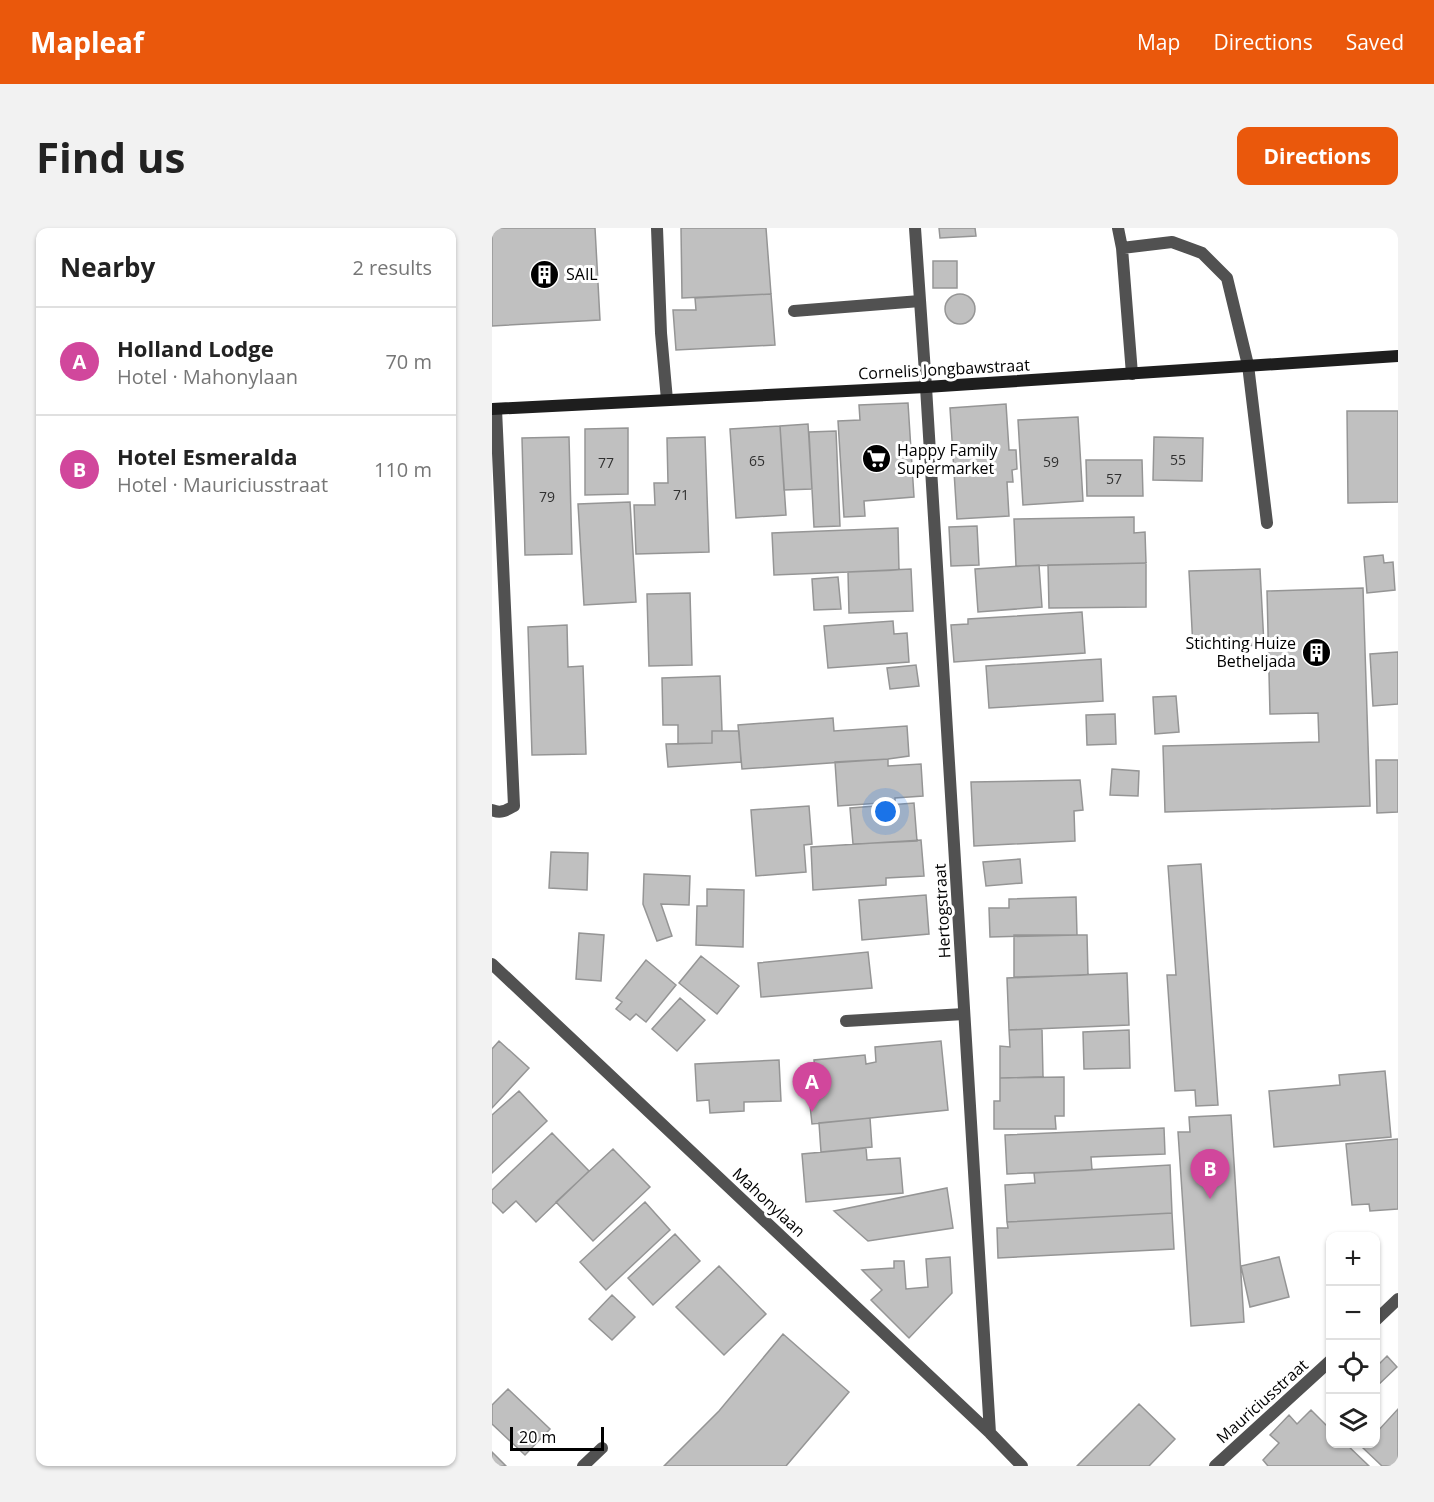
<!DOCTYPE html>
<meta charset="utf-8">
<style>
:root{--surface:#fff;--page:#f2f2f2;--text:#222;--muted:#767676;--line:#e0e0e0;--accent:#ea580c}
body{margin:0;font-family:"Open Sans",sans-serif;background:var(--page);color:var(--text)}
.controls{position:absolute;right:18px;bottom:18px;display:grid;overflow:hidden;border-radius:12px;box-shadow:0 2px 4px #0004}
.controls button{width:54px;height:54px;display:grid;place-items:center;padding:0;border:0;border-bottom:2px solid var(--line);background:var(--surface);color:var(--text);font:30px sans-serif}
.scale{position:absolute;left:18px;bottom:15px;width:94px;box-sizing:border-box;padding-left:6px;border:3px solid #000;border-top:0;font-size:16px;line-height:21px;white-space:nowrap;color:#000;-webkit-text-stroke:4px #fff;paint-order:stroke}
.you{position:absolute;left:394px;top:584px;width:21px;height:21px;margin:-15px;border:4px solid #fff;border-radius:50%;background:#1a73e8;box-shadow:0 0 0 9px #1a73e833}
.badge{display:grid;place-items:center;width:39px;height:39px;border-radius:50%;background:var(--accent);color:#fff;font-size:20px;font-weight:700}
.pin{position:absolute;translate:-50% -50px;filter:drop-shadow(0 2px 3px #0008)}
.pin::after{content:'';position:absolute;top:32px;width:21px;height:18px;background:inherit;clip-path:polygon(0 0,100% 0,50% 100%)}
.list{margin:0;padding:0;list-style:none}
h2{display:flex;justify-content:space-between;align-items:center;height:78px;margin:0;padding:0 24px;font-size:26px}
h2 small{font-size:20px;font-weight:400;color:var(--muted)}
.list li{display:grid;grid-template-columns:39px 1fr auto;gap:18px;align-items:center;box-sizing:border-box;height:108px;padding:0 24px;border-top:2px solid var(--line)}
.list b{display:block;font-size:22px;white-space:nowrap}
.list p{margin:0;font-size:20px;white-space:nowrap;color:var(--muted)}
.list em{font-size:20px;font-style:normal;color:var(--muted)}
.icon{flex:none;width:33px;height:33px;fill:none;stroke:currentColor;stroke-width:2;stroke-linecap:round;stroke-linejoin:round}
.map{position:relative;flex:none;width:906px;height:1238px;overflow:hidden;border-radius:12px}
header{display:flex;align-items:center;gap:36px;box-sizing:border-box;height:84px;padding:0 30px;background:var(--accent);color:#fff}
header strong{font-size:28px}
nav{display:flex;gap:33px;margin-inline-start:auto;font-size:21px}
.intro{display:flex;align-items:center;justify-content:space-between;box-sizing:border-box;height:144px;padding:0 36px}
h1{margin:0;font-size:42px}
.button{padding:15px 27px;border-radius:12px;background:var(--accent);color:#fff;font-size:21px;font-weight:700}
main{display:flex;gap:36px;padding:0 36px}
aside{flex:1;background:var(--surface);border-radius:12px;box-shadow:0 2px 4px #0004}
.map>svg:first-child{display:block}
</style>
<header>
<strong>Mapleaf</strong>
<nav><a>Map</a><a>Directions</a><a>Saved</a></nav>
</header>
<div class="intro"><h1>Find us</h1><a class="button">Directions</a></div>
<main>
<aside>
<h2>Nearby<small>2 results</small></h2>
<ul class="list">
<li><span class="badge" style="background:#d1479c">A</span><div><b>Holland Lodge</b><p>Hotel · Mahonylaan</p></div><em>70 m</em></li>
<li><span class="badge" style="background:#d1479c">B</span><div><b>Hotel Esmeralda</b><p>Hotel · Mauriciusstraat</p></div><em>110 m</em></li>
</ul>
</aside>
<div class="map">
<svg width="906" height="1238" viewBox="0 0 906 1238">
<rect width="100%" height="100%" fill="#fff"/>
<path fill="#c0c0c0" stroke="#959595" stroke-width="1.5" d="M 0,0 L 103,0 L 108,92 L 0,98 Z
M 189,0 L 274,0 L 279,66 L 190,70 Z
M 447,0 L 483,0 L 484,8 L 448,10 Z
M 441,33 L 465,33 L 465,60 L 441,60 Z
M453 81a15 15 0 1 1 30 0a15 15 0 1 1-30 0Z
M 279,66 L 283,117 L 184,122 L 181,82 L 204,82 L 203,70 Z
M 416,175 L 422,269 L 372,273 L 373,288 L 352,289 L 346,193 L 368,192 L 367,177 Z
M 514,176 L 517,222 L 524,222 L 525,241 L 520,242 L 521,254 L 515,254 L 517,288 L 465,291 L 458,180 Z
M 855,183 L 906,183 L 906,274 L 856,275 Z
M 586,189 L 591,273 L 531,277 L 526,192 Z
M 316,196 L 320,261 L 292,262 L 288,198 Z
M 288,198 L 294,287 L 244,290 L 238,201 Z
M 136,200 L 136,266 L 93,267 L 93,201 Z
M 344,203 L 348,298 L 322,299 L 317,204 Z
M 77,209 L 80,326 L 33,327 L 30,210 Z
M 213,209 L 217,324 L 144,326 L 142,277 L 163,277 L 162,255 L 176,255 L 175,210 Z
M 662,209 L 711,210 L 710,253 L 661,252 Z
M 594,232 L 650,232 L 651,268 L 595,268 Z
M 138,274 L 144,374 L 92,377 L 86,276 Z
M 642,289 L 642,305 L 653,304 L 654,335 L 524,338 L 522,291 Z
M 485,298 L 487,337 L 459,338 L 457,299 Z
M 406,300 L 407,342 L 282,347 L 280,305 Z
M 891,327 L 892,335 L 901,334 L 903,362 L 875,365 L 872,329 Z
M 654,335 L 654,379 L 557,380 L 556,337 Z
M 547,337 L 550,379 L 486,384 L 483,341 Z
M 419,341 L 421,383 L 357,385 L 356,344 Z
M 768,341 L 772,417 L 701,420 L 697,343 Z
M 346,349 L 349,381 L 322,382 L 320,351 Z
M 871,360 L 878,578 L 673,584 L 671,518 L 827,514 L 826,485 L 778,486 L 775,363 Z
M 198,365 L 200,437 L 157,438 L 155,366 Z
M 590,384 L 593,425 L 462,434 L 459,397 L 476,396 L 476,391 Z
M 401,393 L 402,406 L 415,405 L 417,434 L 336,440 L 332,398 Z
M 75,397 L 76,439 L 91,438 L 94,526 L 40,527 L 36,399 Z
M 906,424 L 906,476 L 881,478 L 878,426 Z
M 609,431 L 611,473 L 497,480 L 494,438 Z
M 424,437 L 427,458 L 398,461 L 395,440 Z
M 228,448 L 230,503 L 220,503 L 220,515 L 186,516 L 186,497 L 171,497 L 170,450 Z
M 684,468 L 687,504 L 663,506 L 661,469 Z
M 623,486 L 624,516 L 595,517 L 594,487 Z
M 341,490 L 342,503 L 415,498 L 417,528 L 396,531 L 250,541 L 246,497 Z
M 220,503 L 247,503 L 249,534 L 176,539 L 174,516 L 220,515 Z
M 396,531 L 396,538 L 429,536 L 431,568 L 403,570 L 403,574 L 346,578 L 343,534 Z
M 884,532 L 906,532 L 906,584 L 885,585 Z
M 620,541 L 647,543 L 646,568 L 618,567 Z
M 588,552 L 591,582 L 582,583 L 583,613 L 482,618 L 479,554 Z
M 422,575 L 425,613 L 361,616 L 358,580 Z
M 317,578 L 320,616 L 312,617 L 314,644 L 264,648 L 259,582 Z
M 429,612 L 432,648 L 394,650 L 394,657 L 321,662 L 319,619 Z
M 59,624 L 96,625 L 95,662 L 57,660 Z
M 528,631 L 530,655 L 494,658 L 491,634 Z
M 709,636 L 726,877 L 704,878 L 703,862 L 683,863 L 675,747 L 684,747 L 676,638 Z
M 152,646 L 198,648 L 197,677 L 169,676 L 180,708 L 165,713 L 151,676 Z
M 215,661 L 252,662 L 251,719 L 204,717 L 205,678 L 215,678 Z
M 434,667 L 437,706 L 370,712 L 367,672 Z
M 584,669 L 585,707 L 498,709 L 497,680 L 517,680 L 517,671 Z
M 87,705 L 112,707 L 109,753 L 84,751 Z
M 522,707 L 595,707 L 596,747 L 522,749 Z
M 376,724 L 380,760 L 269,769 L 266,735 Z
M 209,728 L 247,758 L 225,786 L 187,755 Z
M 154,732 L 184,757 L 154,794 L 144,786 L 138,792 L 124,781 L 130,774 L 124,770 Z
M 635,745 L 637,797 L 517,802 L 515,750 Z
M 188,770 L 213,792 L 185,823 L 160,801 Z
M 550,801 L 551,849 L 508,850 L 508,818 L 518,819 L 517,802 Z
M 637,802 L 638,840 L 592,841 L 591,804 Z
M 7,813 L 37,840 L 0,880 L 0,821 Z
M 449,813 L 456,882 L 320,896 L 317,868 L 325,867 L 322,832 L 373,827 L 374,836 L 384,834 L 383,819 Z
M 287,832 L 289,873 L 252,874 L 252,883 L 218,885 L 217,872 L 205,873 L 203,836 Z
M 893,843 L 899,909 L 782,919 L 777,863 L 848,857 L 847,847 Z
M 572,849 L 572,888 L 563,888 L 564,901 L 502,901 L 502,873 L 508,873 L 508,850 Z
M 27,863 L 55,893 L 0,945 L 0,887 Z
M 739,887 L 752,1094 L 699,1098 L 686,904 L 698,904 L 697,889 Z
M 378,890 L 380,919 L 329,924 L 327,895 Z
M 672,900 L 673,926 L 599,929 L 600,942 L 515,946 L 513,907 Z
M 60,905 L 97,943 L 44,994 L 24,973 L 11,985 L 0,974 L 0,962 Z
M 906,911 L 906,981 L 878,983 L 877,976 L 860,977 L 854,916 Z
M 374,920 L 375,932 L 408,930 L 411,965 L 314,974 L 310,926 Z
M 121,921 L 158,959 L 101,1013 L 64,974 Z
M 678,937 L 680,985 L 515,994 L 513,957 L 543,955 L 542,945 Z
M 455,960 L 461,1000 L 376,1013 L 342,983 Z
M 153,974 L 178,1002 L 114,1062 L 88,1034 Z
M 680,985 L 682,1021 L 506,1030 L 505,1000 L 516,1000 L 515,994 Z
M 183,1006 L 208,1033 L 161,1077 L 136,1050 Z
M 458,1029 L 460,1065 L 417,1110 L 379,1072 L 390,1062 L 370,1042 L 402,1040 L 402,1033 L 412,1033 L 414,1061 L 436,1059 L 434,1031 Z
M 787,1029 L 797,1069 L 758,1079 L 749,1038 Z
M 227,1038 L 274,1086 L 232,1127 L 184,1079 Z
M 120,1067 L 143,1089 L 120,1112 L 97,1091 Z
M 291,1106 L 357,1164 L 294,1238 L 172,1238 L 227,1183 Z
M 895,1128 L 905,1139 L 884,1159 L 884,1139 Z
M 16,1161 L 58,1201 L 33,1227 L 0,1196 L 0,1177 Z
M 647,1176 L 683,1211 L 657,1238 L 585,1238 Z
M 906,1181 L 906,1238 L 890,1238 L 870,1219 L 873,1216 L 884,1216 L 884,1205 Z
M 819,1182 L 838,1201 L 838,1216 L 854,1216 L 877,1238 L 776,1238 L 771,1232 L 787,1215 L 778,1207 L 797,1187 L 805,1196 Z
M 0,1224 L 14,1238 L 0,1238 Z"/>
<g fill="none" stroke-linecap="round" stroke-linejoin="round">
<path stroke="#515151" stroke-width="12" d="M 165,0 L 169,105 L 175,172
M 423,0 L 434,159
M 626,0 L 630,20 L 640,146
M 630,20 L 680,14 L 710,25 L 735,50 L 756,137 L 775,295
M 302,83 L 428,73
M 0,582 C 9,586 15,582 22,578 L 4,181
M 354,793 L 472,786"/>
<path stroke="#515151" stroke-width="12" d="M 434,159 L 498,1205
M 0,736 L 498,1205 L 530,1238
M 884,1092 L 906,1071
M 91,1238 L 110,1220
M 723,1238 L 838,1133"/>
<path stroke="#1e1e1e" stroke-width="12" d="M 0,181 L 434,159 L 906,128"/>
</g>
<defs>
<symbol id="building-disc" viewBox="-11 -11 22 22"><circle r="9.5" fill="#000" stroke="#fff"/><path d="M-4-6H4V6H1V3H-1V6H-4ZM-2.5-4.3h1.7v1.8h-1.7ZM.8-4.3h1.7v1.8H.8ZM-2.5-1h1.7V.8h-1.7ZM.8-1h1.7V.8H.8Z" fill="#fff"/></symbol>
<symbol id="supermarket-disc" viewBox="-11 -11 22 22"><circle r="9.5" fill="#000" stroke="#fff"/><path d="M-6-5.5h2.5l.6 2H6L4.5 2H-2.5L-4.4-4H-6ZM-1.5 3.2a1.3 1.3 0 1 0 .1 0ZM3 3.2a1.3 1.3 0 1 0 .1 0Z" fill="#fff"/></symbol>
</defs>
<g fill-rule="evenodd">
<use href="#building-disc" x="36" y="30" width="33" height="33"/>
<use href="#supermarket-disc" x="368" y="214" width="33" height="33"/>
<use href="#building-disc" x="808" y="408" width="33" height="33"/>
</g>
<g text-anchor="middle" dominant-baseline="central" stroke-width="6" stroke-linejoin="round" paint-order="stroke">
<g font-size="14" fill="#303030">
<text x="686" y="231">55</text>
<text x="265" y="232">65</text>
<text x="559" y="233">59</text>
<text x="114" y="234">77</text>
<text x="622" y="250">57</text>
<text x="189" y="266">71</text>
<text x="55" y="268">79</text>
</g>
<g font-size="16" fill="#000" stroke="#fff" text-anchor="start">
<text x="74" y="46">SAIL</text>
<text x="405" y="222">Happy Family<tspan x="405" dy="18">Supermarket</tspan></text>
<text x="804" y="415" text-anchor="end">Stichting Huize<tspan x="804" dy="18">Betheljada</tspan></text>
</g>
<g font-size="16" fill="#000" stroke="#fff">
<text transform="translate(452 141) rotate(-3)">Cornelis Jongbawstraat</text>
<text transform="translate(450 683) rotate(-93)">Hertogstraat</text>
<text transform="translate(277 974) rotate(43)">Mahonylaan</text>
<text transform="translate(770 1173) rotate(-42)">Mauriciusstraat</text>
</g>
</g>
</svg>
<div class="controls">
<button>+</button>
<button>−</button>
<button><svg class="icon" aria-label="locate" viewBox="0 0 24 24"><circle cx="12" cy="12" r="6"/><path d="M12 2v4M12 18v4M2 12h4M18 12h4"/></svg></button>
<button><svg class="icon" aria-label="layers" viewBox="0 0 24 24"><path d="M12 4l9 5-9 5-9-5zM3 14l9 5 9-5"/></svg></button>
</div>
<div class="scale">20 m</div>
<div class="you"></div>
<div class="pin badge" style="left:320px;top:884px;background:#d1479c">A</div>
<div class="pin badge" style="left:718px;top:971px;background:#d1479c">B</div>
</div>
</main>
